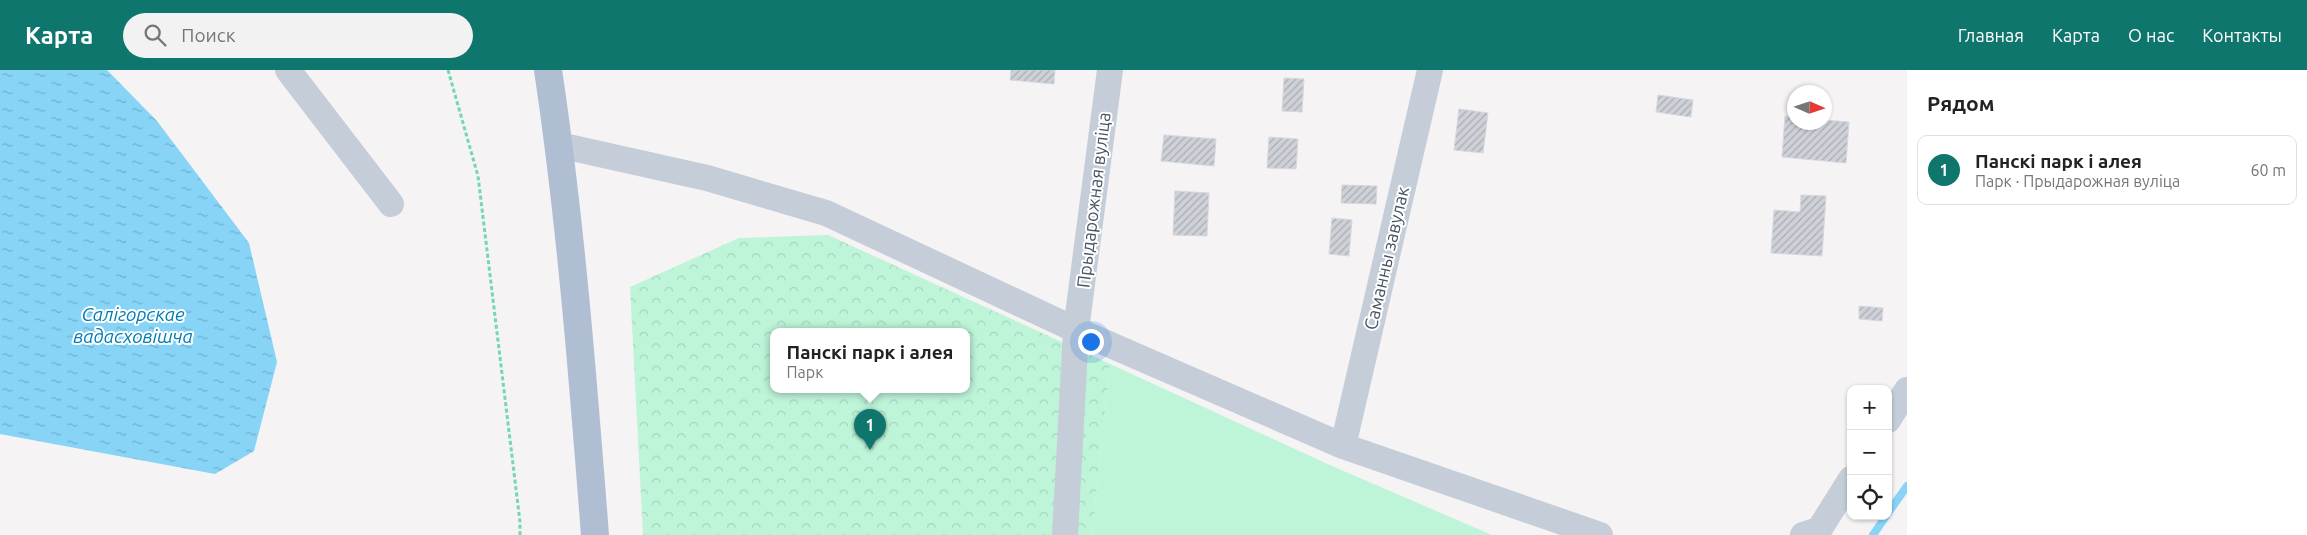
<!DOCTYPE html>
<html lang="ru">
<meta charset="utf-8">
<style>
:root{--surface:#fff;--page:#f2f2f2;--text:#222;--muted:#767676;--line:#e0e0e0;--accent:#0f766e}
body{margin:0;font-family:Ubuntu,sans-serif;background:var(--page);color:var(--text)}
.controls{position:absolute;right:15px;bottom:15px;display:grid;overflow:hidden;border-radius:10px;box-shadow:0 1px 4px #0004}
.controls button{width:45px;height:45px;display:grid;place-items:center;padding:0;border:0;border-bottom:1px solid var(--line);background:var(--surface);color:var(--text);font:25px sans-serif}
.compass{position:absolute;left:1787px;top:15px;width:45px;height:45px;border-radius:50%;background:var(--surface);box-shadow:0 1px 4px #0004;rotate:93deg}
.you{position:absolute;left:1090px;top:271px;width:18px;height:18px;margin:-12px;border:4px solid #fff;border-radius:50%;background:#1a73e8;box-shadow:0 0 0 8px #1a73e833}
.badge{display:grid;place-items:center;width:32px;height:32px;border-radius:50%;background:var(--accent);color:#fff;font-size:16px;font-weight:700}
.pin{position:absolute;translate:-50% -41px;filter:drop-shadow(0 1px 2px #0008)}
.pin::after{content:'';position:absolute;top:26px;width:18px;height:15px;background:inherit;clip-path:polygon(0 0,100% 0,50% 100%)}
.popup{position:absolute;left:770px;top:258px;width:200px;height:65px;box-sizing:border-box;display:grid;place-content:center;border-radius:10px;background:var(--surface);filter:drop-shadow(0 1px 4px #0005);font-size:16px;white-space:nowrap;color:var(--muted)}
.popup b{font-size:19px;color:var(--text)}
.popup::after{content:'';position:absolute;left:50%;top:100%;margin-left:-10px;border:10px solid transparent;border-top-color:var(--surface)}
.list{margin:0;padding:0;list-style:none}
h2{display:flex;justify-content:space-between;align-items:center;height:65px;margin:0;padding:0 20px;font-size:21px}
h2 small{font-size:16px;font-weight:400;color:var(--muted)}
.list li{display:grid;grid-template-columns:32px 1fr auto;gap:15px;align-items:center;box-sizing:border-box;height:70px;margin:0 10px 10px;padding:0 10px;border:1px solid var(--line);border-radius:10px}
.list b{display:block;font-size:19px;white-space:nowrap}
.list p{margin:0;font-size:16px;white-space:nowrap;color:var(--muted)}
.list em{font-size:16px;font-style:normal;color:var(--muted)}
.icon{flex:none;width:28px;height:28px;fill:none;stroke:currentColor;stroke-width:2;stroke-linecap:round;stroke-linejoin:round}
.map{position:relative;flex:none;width:1907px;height:465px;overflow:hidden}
header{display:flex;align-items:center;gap:30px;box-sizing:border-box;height:70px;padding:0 25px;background:var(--accent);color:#fff}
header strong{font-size:24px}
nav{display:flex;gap:28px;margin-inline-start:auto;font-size:18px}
.search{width:350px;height:45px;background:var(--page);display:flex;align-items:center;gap:12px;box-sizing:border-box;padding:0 18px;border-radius:28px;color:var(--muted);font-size:19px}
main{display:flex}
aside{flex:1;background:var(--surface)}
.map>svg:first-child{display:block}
</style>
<header>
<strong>Карта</strong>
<div class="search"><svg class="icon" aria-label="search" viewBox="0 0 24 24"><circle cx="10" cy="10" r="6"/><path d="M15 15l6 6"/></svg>Поиск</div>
<nav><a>Главная</a><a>Карта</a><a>О нас</a><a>Контакты</a></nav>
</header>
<main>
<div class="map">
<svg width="1907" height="465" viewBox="0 0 1907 465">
<defs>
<pattern id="park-crowns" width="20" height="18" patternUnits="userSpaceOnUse" patternTransform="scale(1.25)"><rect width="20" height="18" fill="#bef5d9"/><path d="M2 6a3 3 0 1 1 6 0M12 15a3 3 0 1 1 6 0" fill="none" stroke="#a5d4bd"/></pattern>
<pattern id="water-ripples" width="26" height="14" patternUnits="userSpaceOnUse" patternTransform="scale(1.25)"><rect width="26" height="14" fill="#87d4f7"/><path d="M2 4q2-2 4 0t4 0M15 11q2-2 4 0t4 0" fill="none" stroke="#70afcc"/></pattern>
<pattern id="building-hatch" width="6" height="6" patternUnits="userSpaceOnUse" patternTransform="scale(1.25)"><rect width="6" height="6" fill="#ced1d8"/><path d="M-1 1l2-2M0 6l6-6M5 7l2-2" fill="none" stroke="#a9acb3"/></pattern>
</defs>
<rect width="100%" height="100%" fill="#f5f3f3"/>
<path fill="#bef5d9" d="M 1110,294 L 1332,396 L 1492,465 L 1092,465 Z"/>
<path fill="url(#park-crowns)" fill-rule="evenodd" d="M 828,165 L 1110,294 L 1092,465 L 643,465 L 630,217 L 739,168 ZM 774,261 L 966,261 L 966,319 L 774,319 Z"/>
<path fill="url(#water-ripples)" d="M 0,0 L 107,0 L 157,51 L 249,173 L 277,292 L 254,381 L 215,404 L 0,364 Z"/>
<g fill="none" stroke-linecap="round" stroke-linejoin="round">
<path stroke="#87d4f7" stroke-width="8" d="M 1888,443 L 1907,416
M 1873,465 L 1886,446"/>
</g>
<path fill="url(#building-hatch)" stroke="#d6d8de" d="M 1011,0 L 1055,0 L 1054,14 L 1010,10 Z
M 1284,8 L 1304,9 L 1302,42 L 1282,41 Z
M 1658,25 L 1693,30 L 1691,47 L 1656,42 Z
M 1459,39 L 1488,43 L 1483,83 L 1454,80 Z
M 1785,46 L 1794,47 L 1794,52 L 1824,52 L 1824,50 L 1849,52 L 1846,93 L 1782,87 Z
M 1164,65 L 1216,69 L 1214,96 L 1161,91 Z
M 1269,67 L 1298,69 L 1296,99 L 1267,98 Z
M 1342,115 L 1377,116 L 1376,134 L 1341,133 Z
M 1175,121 L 1209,123 L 1207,166 L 1173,165 Z
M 1801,125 L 1826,126 L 1822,186 L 1771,183 L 1774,140 L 1800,142 Z
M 1332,148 L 1352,150 L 1349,186 L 1329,184 Z
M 1859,236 L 1883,238 L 1882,251 L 1859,249 Z"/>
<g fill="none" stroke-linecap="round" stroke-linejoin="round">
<path stroke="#72d8b0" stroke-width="3" stroke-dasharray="4 2.5" stroke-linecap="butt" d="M 448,0 L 478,106 L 520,452 L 520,465"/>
<path stroke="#c5cdd8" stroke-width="26" d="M 288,0 L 391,134
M 559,75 L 707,108 L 826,143 L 1076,260 L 1343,376 L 1600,465
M 1888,350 L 1907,320
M 1343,376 L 1430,0
M 1065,465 L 1076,260 L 1110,0
M 1803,465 L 1819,460 L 1851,409"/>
<path stroke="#b0bed4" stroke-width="28" d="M 548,0 C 571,154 583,310 595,465"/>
</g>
<g text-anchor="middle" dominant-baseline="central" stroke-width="4" stroke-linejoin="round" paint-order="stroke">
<g font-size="18" fill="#485363" stroke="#fff">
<text transform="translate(1093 130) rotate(-83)">Прыдарожная вуліца</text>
<text transform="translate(1386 188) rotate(-77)">Саманны завулак</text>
</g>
<g font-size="19" font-style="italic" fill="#017db5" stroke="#fff">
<text x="133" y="244">Салігорскае<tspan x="133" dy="22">вадасховішча</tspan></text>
</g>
</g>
</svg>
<div class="controls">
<button>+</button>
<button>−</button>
<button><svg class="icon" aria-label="locate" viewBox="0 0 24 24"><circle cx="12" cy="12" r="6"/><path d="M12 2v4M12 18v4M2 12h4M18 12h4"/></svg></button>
</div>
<svg class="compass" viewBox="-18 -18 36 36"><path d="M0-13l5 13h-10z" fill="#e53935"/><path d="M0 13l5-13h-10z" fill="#767676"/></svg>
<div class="you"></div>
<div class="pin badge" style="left:870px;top:380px">1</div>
<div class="popup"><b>Панскі парк і алея</b>Парк</div>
</div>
<aside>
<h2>Рядом<small></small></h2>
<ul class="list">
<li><span class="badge">1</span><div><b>Панскі парк і алея</b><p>Парк · Прыдарожная вуліца</p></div><em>60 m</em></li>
</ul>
</aside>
</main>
